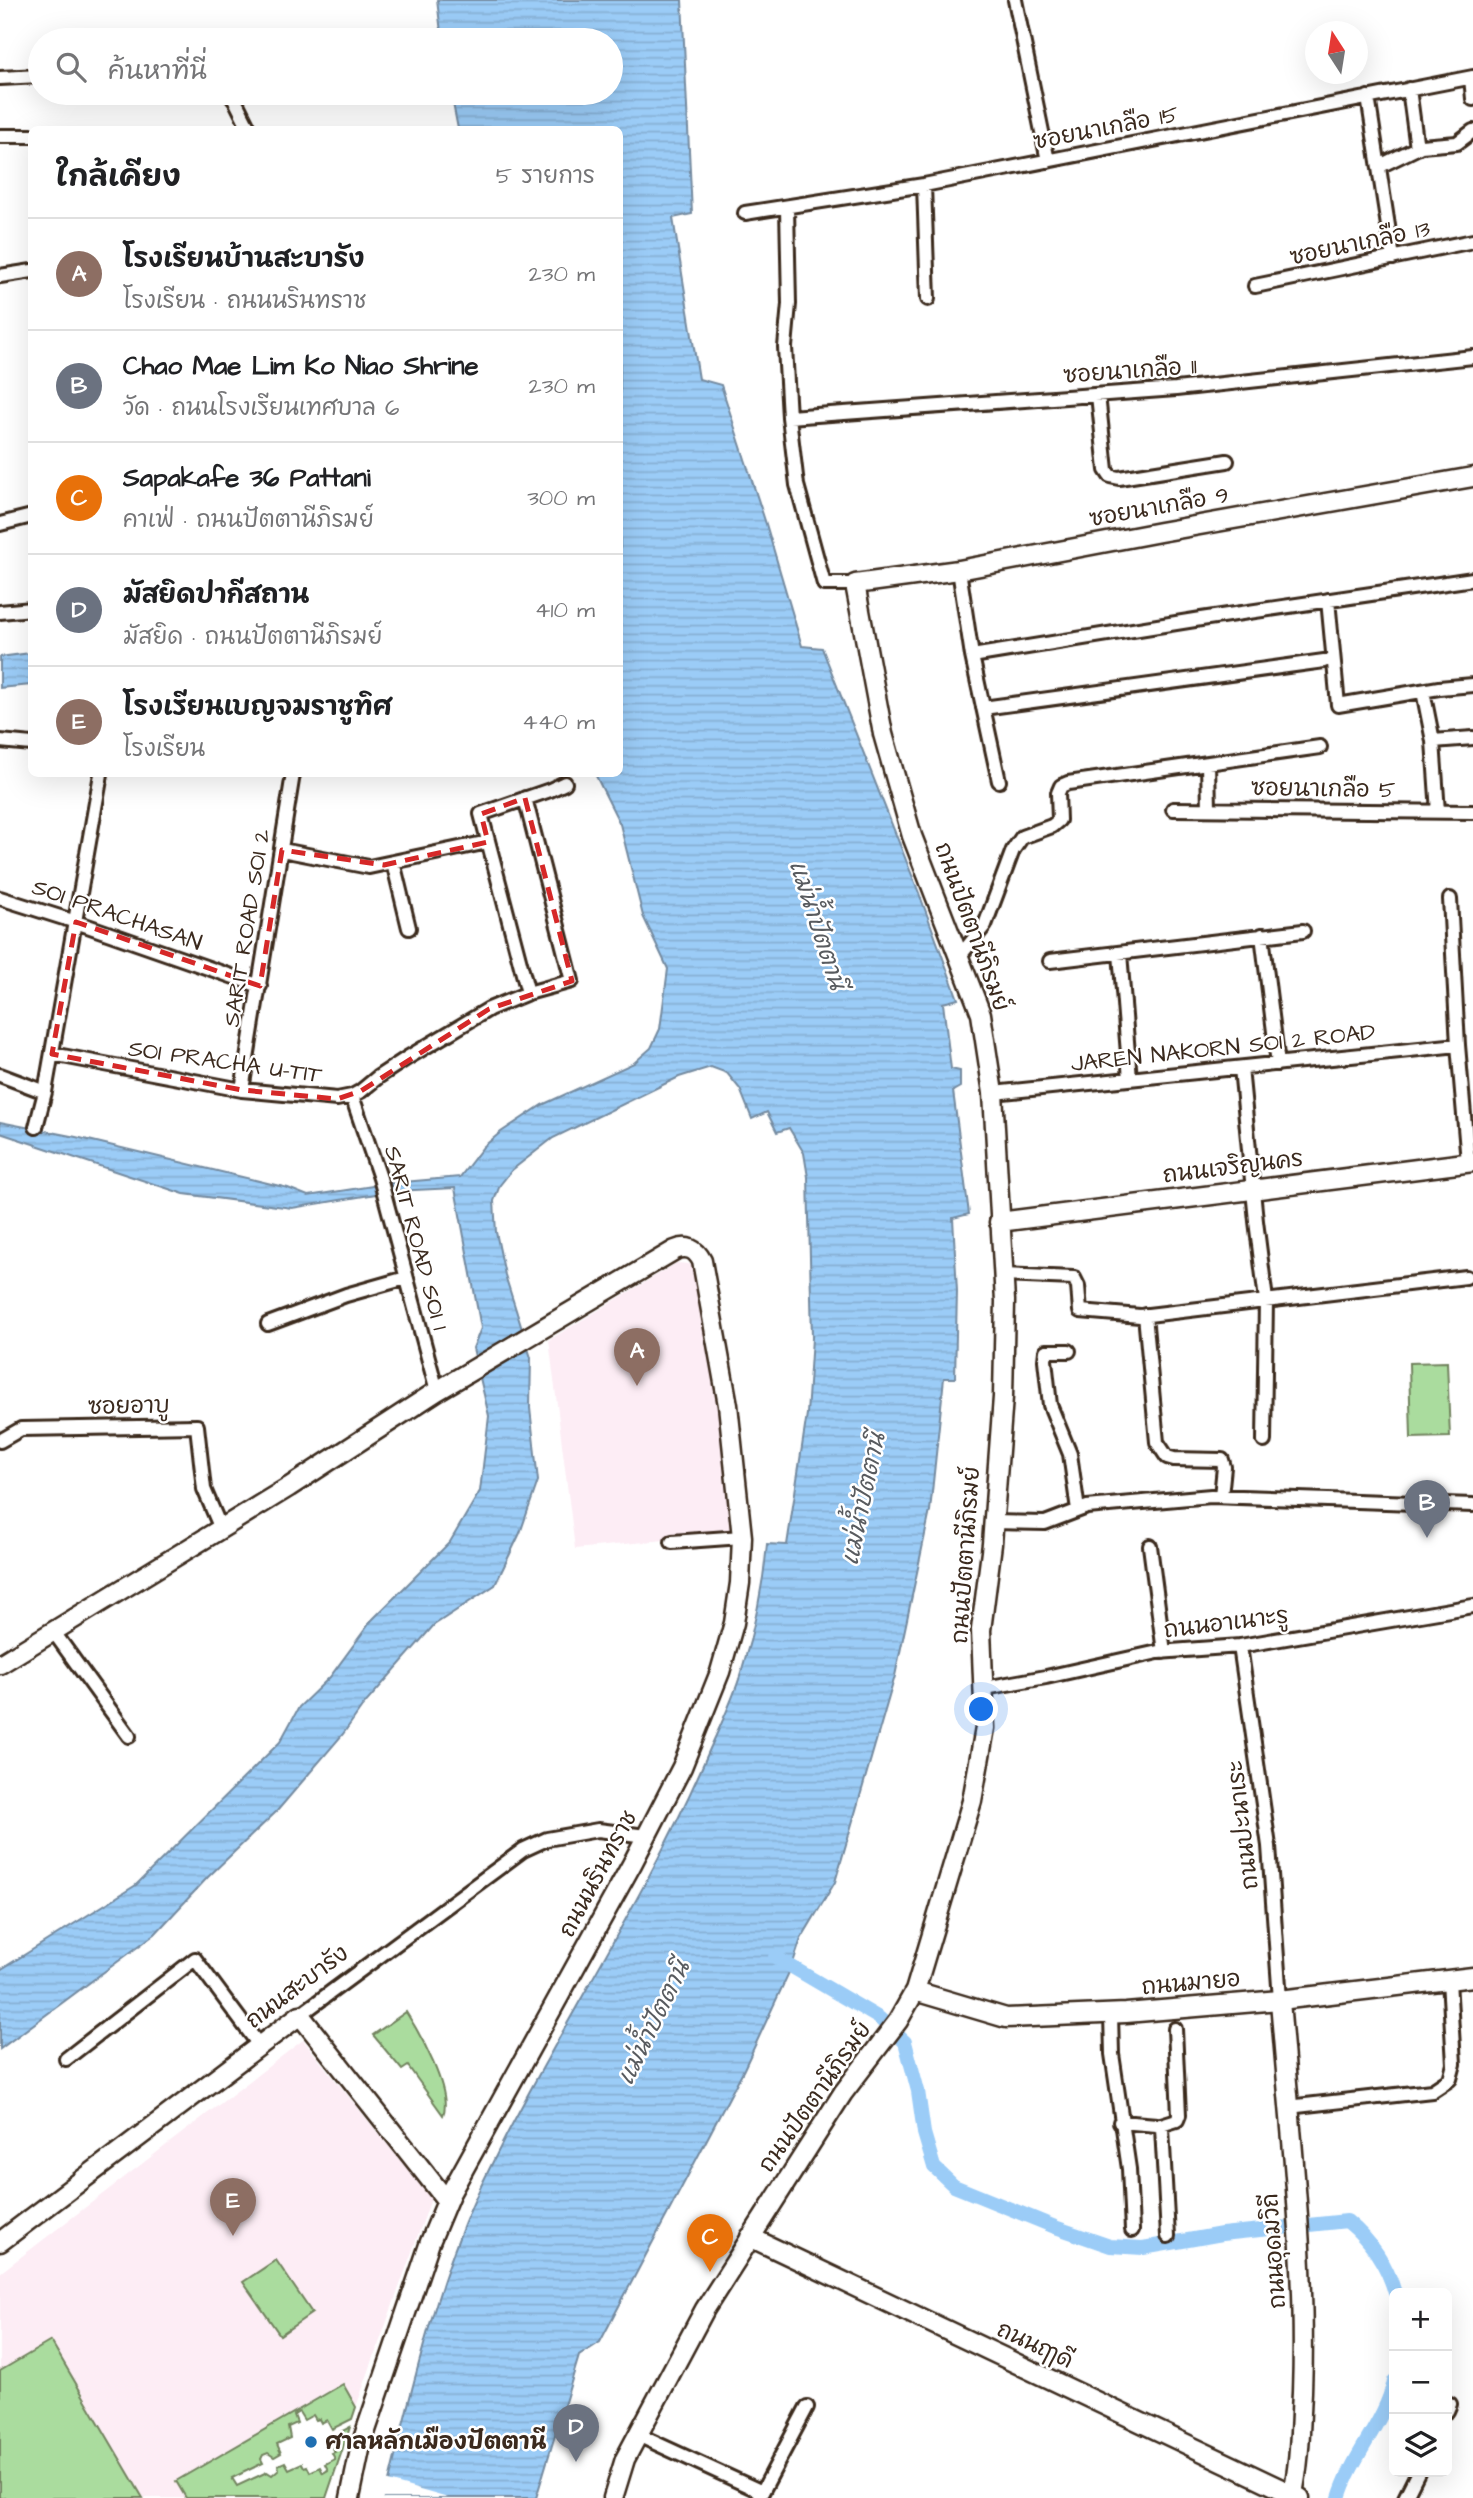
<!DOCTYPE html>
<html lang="th">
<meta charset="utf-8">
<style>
:root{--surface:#fff;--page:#f6f6f6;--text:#202124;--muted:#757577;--line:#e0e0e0;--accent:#db2777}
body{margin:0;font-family:"Architects Daughter","Playpen Sans Thai",sans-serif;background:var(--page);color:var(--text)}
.controls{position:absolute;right:21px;bottom:21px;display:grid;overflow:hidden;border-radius:10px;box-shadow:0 7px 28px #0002}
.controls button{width:63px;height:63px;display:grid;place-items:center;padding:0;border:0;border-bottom:2px solid var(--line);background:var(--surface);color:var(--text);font:35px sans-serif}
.compass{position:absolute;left:1305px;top:21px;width:63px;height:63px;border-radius:50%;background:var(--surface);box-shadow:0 7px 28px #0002;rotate:348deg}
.you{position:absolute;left:982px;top:1710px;width:24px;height:24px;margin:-18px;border:5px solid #fff;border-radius:50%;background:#1a73e8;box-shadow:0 0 0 10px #1a73e833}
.badge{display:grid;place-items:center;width:46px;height:46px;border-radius:50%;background:var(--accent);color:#fff;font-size:23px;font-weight:700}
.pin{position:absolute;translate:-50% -58px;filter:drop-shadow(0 2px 4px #0008)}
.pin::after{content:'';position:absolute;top:37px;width:24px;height:21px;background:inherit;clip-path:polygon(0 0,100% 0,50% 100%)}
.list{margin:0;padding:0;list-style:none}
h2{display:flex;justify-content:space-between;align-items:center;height:91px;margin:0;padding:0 28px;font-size:30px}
h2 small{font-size:23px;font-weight:400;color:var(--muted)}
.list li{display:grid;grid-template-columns:46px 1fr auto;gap:21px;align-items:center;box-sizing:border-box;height:112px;padding:0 28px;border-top:2px solid var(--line)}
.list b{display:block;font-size:26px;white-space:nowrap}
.list p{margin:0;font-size:23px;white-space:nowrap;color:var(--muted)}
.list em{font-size:23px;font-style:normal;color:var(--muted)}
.icon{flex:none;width:38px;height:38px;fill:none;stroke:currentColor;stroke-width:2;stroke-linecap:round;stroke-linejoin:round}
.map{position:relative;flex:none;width:1473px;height:2498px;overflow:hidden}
.search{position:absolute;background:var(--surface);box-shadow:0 7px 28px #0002;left:28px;top:28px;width:595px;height:77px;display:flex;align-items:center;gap:18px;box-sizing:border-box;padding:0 24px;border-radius:38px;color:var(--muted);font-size:26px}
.panel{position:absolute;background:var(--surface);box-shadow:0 7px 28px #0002;left:28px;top:126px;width:595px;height:651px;border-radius:10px}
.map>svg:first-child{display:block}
</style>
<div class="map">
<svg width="1473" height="2498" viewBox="0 0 1473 2498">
<defs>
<pattern id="water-rules" width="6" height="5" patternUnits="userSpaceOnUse" patternTransform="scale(1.75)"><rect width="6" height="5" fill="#9bccf7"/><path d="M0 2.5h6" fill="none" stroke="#86afd3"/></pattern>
</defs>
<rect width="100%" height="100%" fill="#fff"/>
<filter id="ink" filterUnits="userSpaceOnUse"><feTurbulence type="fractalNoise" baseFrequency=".0143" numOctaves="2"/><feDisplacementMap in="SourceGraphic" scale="14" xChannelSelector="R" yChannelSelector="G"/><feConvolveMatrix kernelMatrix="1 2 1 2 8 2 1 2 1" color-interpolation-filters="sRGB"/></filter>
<g filter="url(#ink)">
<path fill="#fdedf5" d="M 677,1263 L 689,1264 L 699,1269 L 726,1431 L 734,1533 L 575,1549 L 549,1340 Z
M 303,2040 L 431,2199 L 356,2407 L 342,2384 L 177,2481 L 186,2498 L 0,2498 L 0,2273 Z"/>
<path fill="#aadc9e" stroke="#72835e" stroke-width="2" d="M 1447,1362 L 1450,1437 L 1411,1438 L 1409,1363 Z
M 406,2012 C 419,2032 453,2092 443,2115 L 408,2066 L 402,2070 L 373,2035 Z
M 276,2260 L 312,2313 L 280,2335 L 243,2282 Z
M 51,2341 L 143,2498 L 0,2498 L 0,2371 Z
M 343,2384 L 356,2407 L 352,2419 L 332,2429 L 327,2420 L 321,2423 L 319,2419 L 316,2420 L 313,2415 L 304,2420 L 299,2412 L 294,2415 L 297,2423 L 288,2427 L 290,2438 L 277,2444 L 281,2453 L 274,2457 L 268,2453 L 263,2455 L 261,2459 L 263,2463 L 232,2478 L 237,2486 L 267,2472 L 272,2475 L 279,2469 L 278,2465 L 285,2462 L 289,2469 L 302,2463 L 304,2467 L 307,2466 L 310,2472 L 320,2467 L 323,2473 L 328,2470 L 325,2464 L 335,2459 L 332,2453 L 335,2452 L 333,2448 L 339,2444 L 335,2435 L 350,2427 L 326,2498 L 186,2498 L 176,2481 Z"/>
<path fill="url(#water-rules)" stroke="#758ba0" stroke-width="2" d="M 437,0 L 682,0 L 692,214 L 673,218 L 699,379 L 721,385 L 766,524 L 802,646 L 822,648 L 919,893 L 958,999 L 943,1003 L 951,1069 L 960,1071 L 960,1087 L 953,1091 L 969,1214 L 953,1218 L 957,1291 L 955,1378 L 944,1378 L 930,1511 L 895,1676 L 835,1882 L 801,1939 L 792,1966 L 744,2069 L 600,2342 L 579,2356 L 536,2498 L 385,2498 C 410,2396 436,2281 481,2186 C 552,2038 645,1902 709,1751 C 720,1726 733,1700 741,1673 C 754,1631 763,1588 767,1544 L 787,1545 L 807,1414 L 812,1338 L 808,1177 L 804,1153 L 789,1128 L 777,1132 L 767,1112 L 752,1119 L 740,1089 L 727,1073 L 711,1067 L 679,1077 L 553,1138 L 512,1170 L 500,1185 L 494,1201 L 496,1232 L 505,1275 L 531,1358 L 530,1408 L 538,1481 L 520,1533 L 495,1585 L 434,1625 L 362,1707 L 343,1734 L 277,1811 L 208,1877 L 155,1934 L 0,2049 L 0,1970 L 136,1885 L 280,1742 L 299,1707 L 330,1677 L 372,1620 L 450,1542 L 480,1491 L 489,1416 L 473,1348 L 481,1328 L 455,1188 L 394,1191 L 292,1208 L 184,1194 L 0,1133 L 0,1122 L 76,1137 L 288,1188 L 308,1196 L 392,1183 L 460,1177 L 483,1147 L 501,1132 L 542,1105 L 634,1063 L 651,1048 L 660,1029 L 668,969 L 643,916 L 620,824 L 595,774 L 620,774 L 620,130 L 458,129 L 451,93 L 611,93 L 611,40 L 442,40 Z
M 31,653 L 31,685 L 0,688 L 0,657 Z"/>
<path fill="#fff" d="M 385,2480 L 448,2498 L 381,2498 Z"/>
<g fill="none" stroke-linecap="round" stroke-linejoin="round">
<path stroke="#9bccf7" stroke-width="14" d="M 775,1957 L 879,2018 L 905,2042 L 918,2091 L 924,2133 L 934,2167 L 954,2186 L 1055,2227 L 1110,2246 L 1143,2248 L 1222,2234 L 1347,2221 C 1370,2240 1387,2264 1395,2293
M 1339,2498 C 1351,2457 1385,2422 1394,2381"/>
<defs>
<path id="street" d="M 1015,0 L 1048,161
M 0,78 L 40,76
M 1471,78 L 1473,99
M 1409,89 L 1417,148
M 229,93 L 236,102 L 250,130
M 1368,97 L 1393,258
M 0,136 L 32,136
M 1380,166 L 1421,146 L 1457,143 L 1473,131
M 924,185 L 928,299
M 787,208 L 789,304 L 785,347 L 789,417 L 797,485 L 824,584 L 855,584
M 745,213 L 924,185 L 1473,77
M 0,276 L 32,271
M 1255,286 L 1473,241
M 1098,395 L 1106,470 L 1110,476 L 1119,478 L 1227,461
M 789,417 L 1176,389 L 1473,357
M 0,524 L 32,516
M 959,570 L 972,656 L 999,781
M 1328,600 L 1338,705 L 1439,688 L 1473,685
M 0,612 L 32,609
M 972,656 L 1201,619 L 1473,579
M 1423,691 L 1433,741 L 1438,812
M 983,708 L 1324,661
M 0,741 L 32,744
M 1433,741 L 1473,738
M 1208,763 L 1209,809
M 1173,809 L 1473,812
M 282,850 L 369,867 L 488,842
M 393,862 L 409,928
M 0,898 L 76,922 L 260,986
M 1450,899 L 1458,1045 L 1468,1162
M 1262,935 L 1278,1064
M 1120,953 L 1130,1079
M 959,957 L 985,925 L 1013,850 L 1022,837 L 1052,826 L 1059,820 L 1058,793 L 1061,786 L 1068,783 L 1320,747
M 1050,961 L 1303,931
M 528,993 L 481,814 L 550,790 L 565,783
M 52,1054 L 242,1090 L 337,1099 L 352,1096 L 361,1091 L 378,1077 L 407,1058 L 489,1009 L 528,993 L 572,981 L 525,798
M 1241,1068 L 1256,1221 L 1266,1300 L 1264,1441
M 0,1075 L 45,1092
M 242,1090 L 293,774
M 993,1093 L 1458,1045
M 352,1096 L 380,1178 L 437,1391
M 36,1127 L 45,1092 L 101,774
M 1003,1275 L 1074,1278 L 1078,1286 L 1080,1311 L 1140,1316 L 1466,1277
M 1145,1315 L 1157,1442 L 1167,1457 L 1174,1459 L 1222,1460 L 1224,1467 L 1221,1496
M 268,1324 L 346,1295 L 406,1278
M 1069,1351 L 1046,1351 L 1045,1360 L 1050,1405 L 1070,1454 L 1078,1510
M 0,1441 L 21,1429 L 197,1426 L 204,1489 L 221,1529
M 994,1522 L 1045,1523 L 1087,1507 L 1211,1496 L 1473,1505
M 672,1542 L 742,1537
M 1150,1546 L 1164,1652
M 53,1631 L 129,1736
M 1240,1646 L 1269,1846 L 1280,2000
M 985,1688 L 1046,1677 L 1158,1652 L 1240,1646 L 1473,1606
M 1111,2014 L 1112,2054 L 1129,2169 L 1132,2230
M 300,2015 L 523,1850 L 547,1839 L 598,1830 L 646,1836
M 66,2059 L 195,1959 L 259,2045
M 1288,2107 L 1432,2091 L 1450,2079 L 1454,2064 L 1449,1980
M 1120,2122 L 1157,2125 L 1162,2128 L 1168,2236
M 1161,2125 L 1177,2120 L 1179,2115 L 1175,2029
M 1447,2411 L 1450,2404
M 638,2435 L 762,2492
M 759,2498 L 807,2407
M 1405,2498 L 1418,2472"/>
<path id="secondary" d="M 999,1222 L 1473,1162
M 0,1664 L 289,1487 L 437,1391 L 675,1250 C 687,1245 696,1249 702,1261 L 728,1405 L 742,1537 L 740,1583 L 734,1623 L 720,1672 L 682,1767 L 632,1864 L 450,2194 L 430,2242 L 361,2445 L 350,2498
M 915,1991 L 1006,2018 L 1126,2013 L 1280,2000 L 1473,1977
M 1280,2000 C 1290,2131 1307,2262 1302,2392 C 1300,2428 1300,2463 1292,2498
M 750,2237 L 1300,2498
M 0,2242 L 300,2015 L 447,2201
M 613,2498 L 625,2459 L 705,2309 L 843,2093 L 898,2021 L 915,1991 L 972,1801 L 985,1728 L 981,1630 L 992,1544 L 1003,1397 L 1005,1301 L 993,1093 L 981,1014 L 912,836 L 883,734 L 855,584 L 959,570 L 1160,532 L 1473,477"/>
</defs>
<use href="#street" stroke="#3b2a1e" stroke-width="18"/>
<use href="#secondary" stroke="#3b2a1e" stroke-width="23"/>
<use href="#street" stroke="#fff" stroke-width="12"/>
<use href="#secondary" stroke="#fff" stroke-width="18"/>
</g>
</g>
<path fill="none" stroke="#d62828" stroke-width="5" stroke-dasharray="14 9" stroke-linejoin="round" d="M 525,798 L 572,981 L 489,1009 L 361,1091 L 337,1099 L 242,1090 L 52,1054 L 76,922 L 260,986 L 282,850 L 384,865 L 488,842 L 481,814 Z"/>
<circle fill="#1f6fb2" stroke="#fff" stroke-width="2.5" cx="311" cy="2442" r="7"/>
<g text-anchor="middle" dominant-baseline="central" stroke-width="5" stroke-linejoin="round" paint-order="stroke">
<g font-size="23" fill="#3b2a1e" stroke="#fff">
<text transform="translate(1106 128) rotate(-11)">ซอยนาเกลือ 15</text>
<text transform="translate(1360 243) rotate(-12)">ซอยนาเกลือ 13</text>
<text transform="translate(1130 371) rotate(-4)">ซอยนาเกลือ 11</text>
<text transform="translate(1159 507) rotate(-10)">ซอยนาเกลือ 9</text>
<text transform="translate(1323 789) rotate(1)">ซอยนาเกลือ 5</text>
<text transform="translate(117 915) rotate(19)">SOI PRACHASAN</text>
<text transform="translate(972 927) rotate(70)">ถนนปัตตานีภิรมย์</text>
<text transform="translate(247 928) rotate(-81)">SARIT ROAD SOI 2</text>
<text transform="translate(1223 1048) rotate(-6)">JAREN NAKORN SOI 2 ROAD</text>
<text transform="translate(225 1062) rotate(8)">SOI PRACHA U-TIT</text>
<text transform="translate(1233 1167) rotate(-7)">ถนนเจริญนคร</text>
<text transform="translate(416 1238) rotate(75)">SARIT ROAD SOI 1</text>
<text transform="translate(129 1406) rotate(-1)">ซอยอาบู</text>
<text transform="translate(966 1555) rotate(-86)">ถนนปัตตานีภิรมย์</text>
<text transform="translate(1226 1623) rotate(-7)">ถนนอาเนาะรู</text>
<text transform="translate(1243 1825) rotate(-97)">ถนนปะนาเระ</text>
<text transform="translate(598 1874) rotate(-62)">ถนนนรินทราช</text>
<text transform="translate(1191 1983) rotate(-5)">ถนนมายอ</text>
<text transform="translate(297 1987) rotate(-37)">ถนนสะบารัง</text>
<text transform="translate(815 2097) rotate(-55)">ถนนปัตตานีภิรมย์</text>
<text transform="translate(1274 2251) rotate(-94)">ถนนอุดมวิถี</text>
<text transform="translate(1035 2345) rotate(25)">ถนนฤๅดี</text>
</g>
<g font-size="23" font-weight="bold" fill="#3b2a1e" stroke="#fff" text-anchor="start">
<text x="325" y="2442">ศาลหลักเมืองปัตตานี</text>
</g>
<g font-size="24" font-style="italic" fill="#585b5f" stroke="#fff">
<text transform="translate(817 925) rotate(72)">แม่น้ำปัตตานี</text>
<text transform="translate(864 1499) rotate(-78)">แม่น้ำปัตตานี</text>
<text transform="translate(654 2023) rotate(-64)">แม่น้ำปัตตานี</text>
</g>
</g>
</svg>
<div class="controls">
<button>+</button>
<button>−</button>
<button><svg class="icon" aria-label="layers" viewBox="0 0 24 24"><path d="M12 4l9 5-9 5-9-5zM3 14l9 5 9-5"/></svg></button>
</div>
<svg class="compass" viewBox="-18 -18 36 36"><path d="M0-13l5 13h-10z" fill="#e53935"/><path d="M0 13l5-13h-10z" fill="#757577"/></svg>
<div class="you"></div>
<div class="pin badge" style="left:637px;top:1386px;background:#8d6e63">A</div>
<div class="pin badge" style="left:1427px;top:1538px;background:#6b7280">B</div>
<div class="pin badge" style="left:710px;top:2272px;background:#e8710a">C</div>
<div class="pin badge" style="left:576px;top:2462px;background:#6b7280">D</div>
<div class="pin badge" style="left:233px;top:2236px;background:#8d6e63">E</div>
<div class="search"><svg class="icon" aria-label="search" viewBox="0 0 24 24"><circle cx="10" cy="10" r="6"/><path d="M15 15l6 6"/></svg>ค้นหาที่นี่</div>
<section class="panel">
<h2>ใกล้เคียง<small>5 รายการ</small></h2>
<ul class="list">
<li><span class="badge" style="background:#8d6e63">A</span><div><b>โรงเรียนบ้านสะบารัง</b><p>โรงเรียน · ถนนนรินทราช</p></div><em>230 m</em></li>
<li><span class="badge" style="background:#6b7280">B</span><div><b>Chao Mae Lim Ko Niao Shrine</b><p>วัด · ถนนโรงเรียนเทศบาล 6</p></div><em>230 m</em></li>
<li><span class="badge" style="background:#e8710a">C</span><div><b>Sapakafe 36 Pattani</b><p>คาเฟ่ · ถนนปัตตานีภิรมย์</p></div><em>300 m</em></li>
<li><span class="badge" style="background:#6b7280">D</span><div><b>มัสยิดปากีสถาน</b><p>มัสยิด · ถนนปัตตานีภิรมย์</p></div><em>410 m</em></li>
<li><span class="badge" style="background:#8d6e63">E</span><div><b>โรงเรียนเบญจมราชูทิศ</b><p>โรงเรียน</p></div><em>440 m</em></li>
</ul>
</section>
</div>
